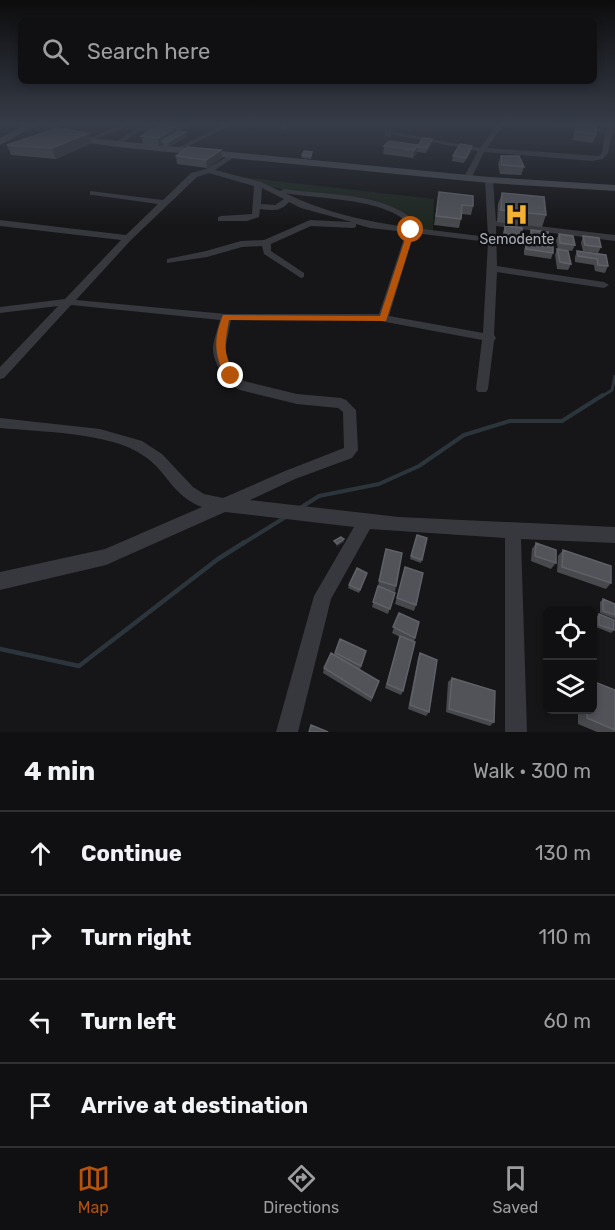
<!DOCTYPE html>
<meta charset="utf-8">
<style>
:root{--surface:#101012;--page:#19191b;--text:#f1f3f6;--muted:#9c9d9f;--line:#303032;--accent:#b45309}
body{margin:0;font-family:Rubik,sans-serif;background:var(--page);color:var(--text)}
.controls{position:absolute;right:18px;bottom:18px;display:grid;overflow:hidden;border-radius:9px;box-shadow:0 3px 9px #0003}
.controls button{width:54px;height:54px;display:grid;place-items:center;padding:0;border:0;border-bottom:2px solid var(--line);background:var(--surface);color:var(--text);font:30px sans-serif}
.stop{position:absolute;width:18px;height:18px;margin:-14px;border:4px solid #b45309;border-radius:50%;background:#fff}
.stop.end{background:#b45309;border-color:#fff;box-shadow:0 2px 6px #0008}
.list{margin:0;padding:0;list-style:none}
h2{display:flex;justify-content:space-between;align-items:center;height:78px;margin:0;padding:0 24px;font-size:26px}
h2 small{font-size:20px;font-weight:400;color:var(--muted)}
.list li{display:grid;grid-template-columns:39px 1fr auto;gap:18px;align-items:center;box-sizing:border-box;height:84px;padding:0 24px;border-top:2px solid var(--line)}
.list b{display:block;font-size:22px;white-space:nowrap}
.list em{font-size:20px;font-style:normal;color:var(--muted)}
.icon{flex:none;width:33px;height:33px;fill:none;stroke:currentColor;stroke-width:2;stroke-linecap:round;stroke-linejoin:round}
.map{position:relative;flex:none;width:615px;height:732px;overflow:hidden}
.search{position:absolute;background:var(--surface);box-shadow:0 3px 9px #0003;left:18px;right:18px;top:18px;height:66px;display:flex;align-items:center;gap:15px;box-sizing:border-box;padding:0 21px;border-radius:9px;color:var(--muted);font-size:22px}
.sheet{height:414px;background:var(--surface)}
nav{display:flex;justify-content:space-around;align-items:center;box-sizing:border-box;height:84px;border-top:2px solid var(--line);background:var(--surface);font-size:16px;color:var(--muted)}
nav a{display:grid;justify-items:center;gap:3px}
nav .on{color:var(--accent)}
.map>svg:first-child{display:block}
</style>
<div class="map">
<svg width="615" height="732" viewBox="0 0 615 732">
<rect width="100%" height="100%" fill="#161618"/>
<path fill="#1e261f" d="M 233,176 L 434,199 L 433,232 L 423,231 C 392,194 332,197 287,190 C 269,187 251,181 233,176 Z"/>
<g fill="none" stroke-linecap="round" stroke-linejoin="round">
<path stroke="#2c353c" stroke-width="3" d="M 601,397 L 612,390 L 615,376"/>
<path stroke="#2c353c" stroke-width="4" d="M 300,508 L 319,496 L 379,484 L 419,466 L 464,435 L 510,421 L 562,421 L 603,395
M 242,544 L 284,518"/>
<path stroke="#2c353c" stroke-width="4.5" d="M 0,649 L 79,666 L 218,559 L 245,542"/>
<path stroke="#333438" stroke-width="7" stroke-dasharray="7 4" stroke-linecap="butt" d="M 385,132 L 394,134"/>
<path fill="#37383d" fill-rule="evenodd" d="M 124,124 L 132,124 L 90,141 L 85,140 Z
M 186,124 L 193,124 L 182,130 L 140,131 L 119,145 L 114,144 L 137,128 L 181,126 Z
M 225,124 L 232,124 L 179,151 L 174,150 Z
M 278,124 L 284,124 L 288,129 L 283,130 Z
M 320,124 L 328,124 L 325,126 Z
M 498,124 L 504,124 L 487,148 L 599,156 L 602,153 L 605,133 L 556,126 L 553,124 L 606,129 L 607,124 L 613,124 L 612,130 L 615,130 L 615,134 L 612,133 L 608,153 L 603,159 L 592,161 L 484,152 L 472,177 L 468,179 L 464,177 L 478,151 L 391,134 L 394,132 L 480,148 Z
M 232,154 L 237,155 L 215,170 L 261,182 L 280,191 L 284,189 C 329,196 391,191 423,229 L 488,237 L 485,180 L 489,178 L 493,180 L 496,221 L 615,235 L 615,241 L 496,226 L 497,266 L 604,282 L 609,285 L 604,288 L 497,272 L 494,335 L 496,338 L 494,341 L 488,389 L 486,392 L 478,392 L 476,389 L 482,340 L 375,320 L 231,320 L 225,350 L 230,364 L 244,381 L 297,394 L 341,398 L 346,400 L 356,410 L 358,450 L 352,458 L 295,479 L 250,500 L 399,517 L 615,527 L 615,543 L 521,539 L 527,732 L 505,732 L 505,538 L 370,529 L 331,599 L 298,732 L 276,732 L 314,596 L 354,527 L 225,512 L 106,565 L 0,590 L 0,572 L 105,549 L 202,507 C 171,495 168,472 144,456 C 111,432 40,432 0,428 L 0,418 L 100,429 L 142,441 L 162,454 L 193,487 L 204,494 L 223,498 L 285,471 L 344,448 L 343,412 L 338,408 L 297,404 L 240,390 C 227,385 213,363 213,349 C 213,340 218,329 220,320 L 71,305 L 4,378 L 0,379 L 0,367 L 58,306 L 0,313 L 0,307 L 65,299 L 121,240 L 0,226 L 0,220 L 126,235 L 158,204 L 93,195 L 90,195 L 90,191 L 163,200 L 191,173 L 206,169 ZM 209,173 L 254,186 L 252,214 L 221,216 L 218,217 L 218,221 L 247,221 L 259,217 L 260,209 C 272,211 282,211 289,202 L 301,208 L 352,222 L 310,220 L 264,240 L 241,241 L 206,251 L 167,259 L 167,263 L 207,257 L 242,247 L 262,246 L 264,254 L 301,278 L 304,277 L 304,273 L 271,251 L 271,244 L 311,226 L 353,228 L 356,227 L 356,224 L 370,228 L 406,232 L 379,314 L 226,314 L 76,300 L 131,240 L 197,177 ZM 262,188 L 284,199 L 275,205 L 261,204 ZM 285,193 C 322,200 388,197 413,228 C 368,222 325,213 285,193 ZM 414,233 L 488,242 L 483,333 L 389,316 Z"/>
<path fill="#45474d" fill-rule="evenodd" d="M 28,124 L 38,124 L 0,145 L 0,138 Z
M 39,124 L 50,124 L 89,138 L 117,141 L 489,177 L 615,185 L 615,191 L 489,183 L 117,147 L 85,142 Z"/>
</g>
<path fill="#47494d" d="M 577,124 L 596,135 L 593,143 L 572,140 Z
M 176,127 L 177,132 L 186,132 L 186,137 L 169,147 L 163,146 L 163,144 L 159,146 L 143,144 L 141,136 Z
M 432,139 L 431,144 L 426,153 L 417,152 L 413,158 L 383,154 L 384,146 L 418,145 Z
M 92,143 L 56,159 L 11,155 L 7,145 Z
M 472,146 L 471,151 L 464,163 L 452,161 L 453,156 Z
M 221,150 L 222,158 L 207,168 L 177,164 L 176,156 Z
M 302,155 L 312,155 L 311,159 L 302,158 Z
M 501,156 L 524,167 L 521,175 L 500,174 L 498,164 Z
M 439,192 L 473,206 L 471,215 L 462,214 L 459,228 L 434,225 Z
M 502,193 L 546,215 L 542,227 L 497,222 L 498,204 Z
M 505,226 L 523,236 L 521,242 L 503,240 L 503,232 Z
M 531,230 L 549,240 L 547,246 L 530,244 L 529,237 Z
M 559,234 L 575,245 L 572,251 L 558,249 L 556,240 Z
M 583,236 L 601,247 L 598,253 L 583,251 L 581,243 Z
M 526,244 L 553,253 L 551,259 L 524,255 L 524,250 Z
M 557,249 L 571,264 L 568,270 L 557,269 L 555,255 Z
M 577,251 L 606,255 L 608,266 L 605,273 L 595,271 L 594,265 L 575,262 L 575,257 Z
M 417,535 L 427,538 L 421,563 L 410,559 Z
M 536,543 L 556,563 L 551,569 L 531,561 L 532,549 Z
M 386,549 L 396,586 L 395,592 L 389,590 L 395,593 L 388,614 L 372,607 L 378,586 Z
M 563,550 L 611,583 L 606,589 L 557,572 L 558,556 Z
M 405,567 L 416,605 L 414,611 L 395,604 Z
M 367,573 L 359,593 L 348,588 L 349,585 Z
M 603,599 L 615,604 L 615,619 L 600,613 L 600,602 Z
M 399,613 L 415,638 L 403,691 L 401,695 L 385,688 L 400,637 L 392,633 Z
M 599,614 L 614,630 L 611,633 L 596,627 L 596,617 Z
M 366,651 L 360,670 L 379,681 L 371,702 L 323,673 L 324,668 L 334,655 L 335,653 Z
M 420,653 L 429,712 L 426,716 L 408,709 L 418,658 Z
M 452,678 L 494,722 L 490,726 L 446,712 L 448,682 Z
M 615,690 L 615,732 L 597,732 L 578,724 L 578,710 L 592,710 Z"/>
<path fill="#2f3033" d="M 176,127 L 177,135 L 162,141 L 163,144 L 159,146 L 158,138 Z
M 186,132 L 186,137 L 169,147 L 168,142 Z
M 89,133 L 92,143 L 56,159 L 52,148 Z
M 432,139 L 431,144 L 426,153 L 427,148 Z
M 418,145 L 417,153 L 413,158 L 414,150 Z
M 472,146 L 471,151 L 464,163 L 466,158 Z
M 221,150 L 222,158 L 207,168 L 206,160 Z
M 344,539 L 344,542 L 336,547 L 337,544 Z"/>
<path fill="#525359" stroke="#5f6168" stroke-width="1.5" d="M 577,124 L 597,127 L 596,135 L 575,132 Z
M 159,125 L 176,127 L 158,138 L 141,136 Z
M 58,128 L 89,133 L 52,148 L 7,145 Z
M 179,131 L 186,132 L 168,142 L 162,141 Z
M 423,138 L 432,139 L 427,148 L 417,147 Z
M 389,141 L 418,145 L 414,150 L 384,146 Z
M 460,144 L 472,146 L 466,158 L 453,156 Z
M 188,147 L 221,150 L 206,160 L 176,156 Z
M 304,151 L 312,152 L 311,156 L 302,155 Z
M 501,156 L 519,156 L 524,167 L 502,165 Z
M 439,192 L 473,196 L 473,206 L 462,205 L 461,219 L 436,216 Z
M 502,193 L 544,197 L 546,215 L 501,210 Z
M 505,226 L 522,228 L 523,236 L 505,234 Z
M 531,230 L 548,232 L 549,240 L 532,238 Z
M 559,234 L 573,236 L 575,245 L 560,243 Z
M 583,236 L 599,238 L 601,247 L 585,245 Z
M 526,244 L 553,247 L 553,253 L 526,249 Z
M 557,249 L 568,251 L 571,264 L 560,262 Z
M 577,251 L 606,255 L 608,266 L 598,265 L 597,259 L 578,256 Z
M 417,535 L 427,538 L 422,560 L 411,556 Z
M 341,537 L 344,539 L 337,544 L 334,541 Z
M 536,543 L 556,550 L 556,563 L 535,556 Z
M 386,549 L 402,553 L 396,586 L 379,581 Z
M 563,550 L 611,566 L 611,583 L 562,567 Z
M 405,567 L 423,573 L 416,605 L 397,598 Z
M 357,568 L 367,573 L 360,590 L 349,585 Z
M 378,586 L 395,593 L 390,609 L 373,602 Z
M 603,599 L 615,604 L 615,615 L 603,611 Z
M 562,607 L 572,610 L 561,610 Z
M 399,613 L 419,622 L 415,638 L 393,627 Z
M 599,614 L 614,620 L 614,630 L 599,625 Z
M 593,618 L 593,664 L 592,664 Z
M 400,636 L 415,642 L 403,691 L 387,684 Z
M 340,639 L 366,651 L 361,666 L 335,653 Z
M 331,653 L 379,681 L 372,698 L 324,668 Z
M 420,653 L 437,660 L 429,712 L 410,705 Z
M 452,678 L 495,691 L 494,722 L 449,709 Z
M 592,681 L 615,690 L 615,730 L 587,718 L 587,710 L 592,710 Z
M 311,725 L 328,732 L 309,732 Z"/>
<linearGradient id="sky" x2="0" y2="1"><stop stop-color="#0c0c0d"/><stop offset="0.55" stop-color="#363c48"/><stop offset="1" stop-color="#363c48" stop-opacity="0"/></linearGradient>
<rect width="615" height="226" fill="url(#sky)"/>
<path fill="#b45309" d="M 411,228 L 415,230 L 386,321 L 229,320 C 225,344 222,354 236,376 L 234,379 L 227,379 C 214,356 213,340 223,315 L 380,316 L 408,230 Z"/>
<defs>
<symbol id="hospital-bare" viewBox="-9 -9 18 18"><path d="M-5-5h3v3.5h4V-5h3V5h-3V1.5h-4V5h-3Z" fill="#f2b134" stroke="#111113" stroke-width="2.5" paint-order="stroke"/></symbol>
</defs>
<g fill-rule="evenodd">
<use href="#hospital-bare" x="500" y="198" width="33" height="33"/>
</g>
<g text-anchor="middle" dominant-baseline="central" stroke-width="5" stroke-linejoin="round" paint-order="stroke">
<g font-size="14" fill="#a8adb8" stroke="#111113">
<text x="517" y="239">Semodente</text>
</g>
</g>
</svg>
<div class="controls">
<button><svg class="icon" aria-label="locate" viewBox="0 0 24 24"><circle cx="12" cy="12" r="6"/><path d="M12 2v4M12 18v4M2 12h4M18 12h4"/></svg></button>
<button><svg class="icon" aria-label="layers" viewBox="0 0 24 24"><path d="M12 4l9 5-9 5-9-5zM3 14l9 5 9-5"/></svg></button>
</div>
<div class="stop" style="left:411px;top:230px"></div>
<div class="stop end" style="left:231px;top:376px"></div>
<div class="search"><svg class="icon" aria-label="search" viewBox="0 0 24 24"><circle cx="10" cy="10" r="6"/><path d="M15 15l6 6"/></svg>Search here</div>
</div>
<section class="sheet">
<h2>4 min<small>Walk · 300 m</small></h2>
<ul class="list">
<li><svg class="icon" aria-label="ahead" viewBox="0 0 24 24"><path d="M12 20V5M6 11l6-6 6 6"/></svg><div><b>Continue</b></div><em>130 m</em></li>
<li><svg class="icon" aria-label="right" viewBox="0 0 24 24"><path d="M7 20v-9h11M14 6l5 5-5 5"/></svg><div><b>Turn right</b></div><em>110 m</em></li>
<li><svg class="icon" aria-label="left" viewBox="0 0 24 24"><path d="M17 20v-9H6M10 6l-5 5 5 5"/></svg><div><b>Turn left</b></div><em>60 m</em></li>
<li><svg class="icon" aria-label="arrive" viewBox="0 0 24 24"><path d="M6 21V4h12l-3 4 3 4H6"/></svg><div><b>Arrive at destination</b></div></li>
</ul>
</section>
<nav>
<a class="on"><svg class="icon" aria-label="map" viewBox="0 0 24 24"><path d="M3 6l6-2 6 2 6-2v14l-6 2-6-2-6 2zM9 4v14M15 6v14"/></svg>Map</a>
<a><svg class="icon" aria-label="directions" viewBox="0 0 24 24"><path d="M12 3l9 9-9 9-9-9zM9 14v-3h6M13 9l2 2-2 2"/></svg>Directions</a>
<a><svg class="icon" aria-label="saved" viewBox="0 0 24 24"><path d="M7 4h10v16l-5-4-5 4z"/></svg>Saved</a>
</nav>
